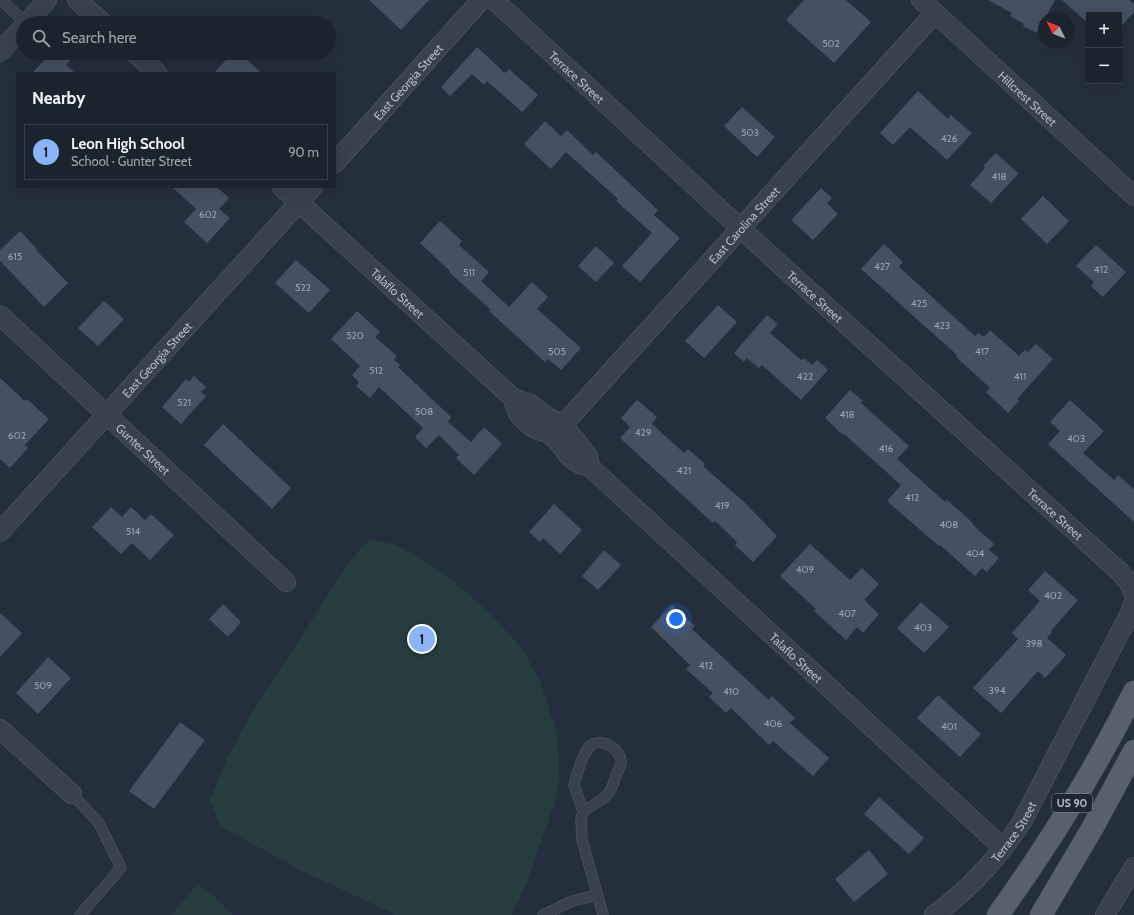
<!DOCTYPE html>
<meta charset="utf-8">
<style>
:root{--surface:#1b232e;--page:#282f3a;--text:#f1f3f6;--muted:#a0a4aa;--line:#39404a;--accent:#8ab4f8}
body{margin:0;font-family:Cabin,sans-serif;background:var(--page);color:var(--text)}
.controls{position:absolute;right:12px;top:12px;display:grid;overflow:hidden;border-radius:0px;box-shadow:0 4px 16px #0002}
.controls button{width:36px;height:36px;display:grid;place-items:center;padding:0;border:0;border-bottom:1px solid var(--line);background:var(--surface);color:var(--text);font:20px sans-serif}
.compass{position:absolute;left:1038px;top:12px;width:36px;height:36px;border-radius:50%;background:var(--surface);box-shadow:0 4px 16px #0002;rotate:312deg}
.you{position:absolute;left:676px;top:619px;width:14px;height:14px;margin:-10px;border:3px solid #fff;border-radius:50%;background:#1a73e8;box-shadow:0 0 0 6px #1a73e833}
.badge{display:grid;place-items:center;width:26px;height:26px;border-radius:50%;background:var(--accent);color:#111;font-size:13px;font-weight:700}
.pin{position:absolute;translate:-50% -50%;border:2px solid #fff;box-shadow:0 1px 4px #0006}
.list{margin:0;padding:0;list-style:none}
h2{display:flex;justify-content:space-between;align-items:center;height:52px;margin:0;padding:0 16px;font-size:17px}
h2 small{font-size:13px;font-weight:400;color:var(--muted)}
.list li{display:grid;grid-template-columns:26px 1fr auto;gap:12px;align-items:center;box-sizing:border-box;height:56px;margin:0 8px 8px;padding:0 8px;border:1px solid var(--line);border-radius:0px}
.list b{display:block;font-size:15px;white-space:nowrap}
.list p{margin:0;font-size:13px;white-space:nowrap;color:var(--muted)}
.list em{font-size:13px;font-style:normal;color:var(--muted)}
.icon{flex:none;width:22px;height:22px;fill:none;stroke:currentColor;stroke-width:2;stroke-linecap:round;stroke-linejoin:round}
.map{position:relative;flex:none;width:1134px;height:915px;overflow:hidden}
.search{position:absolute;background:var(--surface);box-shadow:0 4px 16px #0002;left:16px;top:16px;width:320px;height:44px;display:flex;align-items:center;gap:10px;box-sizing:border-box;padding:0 14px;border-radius:22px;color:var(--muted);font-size:15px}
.panel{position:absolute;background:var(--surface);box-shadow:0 4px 16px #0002;left:16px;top:72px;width:320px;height:116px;border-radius:0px}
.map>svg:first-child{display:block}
</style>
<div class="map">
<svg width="1134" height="915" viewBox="0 0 1134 915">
<rect width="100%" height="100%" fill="#242f3e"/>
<path fill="#263c3f" d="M 371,539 L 397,545 L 445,574 L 491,614 L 521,648 L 539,678 L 557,733 L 559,759 L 559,776 L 556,799 L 548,822 L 528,879 L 512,915 L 396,915 L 296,868 L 220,826 L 210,800 L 228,756 L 251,715 L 349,562 Z
M 198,884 L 216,898 L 233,915 L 171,915 Z"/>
<path fill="#455162" d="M 369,0 L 429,0 L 401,30 Z
M 804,0 L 846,0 L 871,22 L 834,63 L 786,20 Z
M 988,0 L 1055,0 L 1045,18 L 1044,18 L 1037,33 L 1023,26 L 1024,24 L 1010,16 L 1012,13 Z
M 1062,0 L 1129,0 L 1134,4 L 1134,12 L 1119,29 L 1119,15 L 1089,15 L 1089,24 Z
M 477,47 L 505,73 L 509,69 L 538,95 L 522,112 L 487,81 L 484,85 L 472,74 L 450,96 L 441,87 Z
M 51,53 L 77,53 L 66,65 L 75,73 L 32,73 Z
M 232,53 L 240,53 L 261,73 L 214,73 Z
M 918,91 L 948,119 L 951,115 L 972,133 L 947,160 L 910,127 L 893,145 L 880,133 Z
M 742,107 L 775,137 L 757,157 L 724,126 Z
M 545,121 L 561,136 L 567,130 L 593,155 L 596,152 L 658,210 L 654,215 L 680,238 L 640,282 L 622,266 L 652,233 L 616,201 L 618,199 L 566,152 L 551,169 L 524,144 Z
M 996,153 L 1018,173 L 1018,174 L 991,203 L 970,185 L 985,168 L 983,166 Z
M 172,187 L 217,187 L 229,198 L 219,209 L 230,218 L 207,243 L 184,222 L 196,209 Z
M 821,188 L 832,198 L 827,203 L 838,214 L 813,240 L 791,220 Z
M 1043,196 L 1069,221 L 1047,244 L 1021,219 Z
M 440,221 L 462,241 L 459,245 L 489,272 L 481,281 L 509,307 L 532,282 L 548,297 L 537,309 L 581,348 L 561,370 L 548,359 L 545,362 L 489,311 L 491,310 L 449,272 L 450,271 L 420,243 Z
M 20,231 L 37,249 L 36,250 L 68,283 L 44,307 L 0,261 L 0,250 Z
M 884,244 L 903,262 L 899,267 L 975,336 L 978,333 L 984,337 L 990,330 L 1019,356 L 1025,350 L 1028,352 L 1036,344 L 1053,359 L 1017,399 L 1019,401 L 1008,413 L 986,392 L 990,388 L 956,357 L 957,355 L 861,269 Z
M 1096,245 L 1126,272 L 1103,297 L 1091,286 L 1094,282 L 1076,266 Z
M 596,246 L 614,263 L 596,282 L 578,266 Z
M 296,260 L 330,290 L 309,313 L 275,283 Z
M 104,301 L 124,319 L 98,346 L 78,328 Z
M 718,305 L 737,322 L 704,358 L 685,341 Z
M 357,311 L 380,332 L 375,337 L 397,356 L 394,360 L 400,365 L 398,367 L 451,417 L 448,422 L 471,442 L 484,427 L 502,444 L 474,475 L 456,458 L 459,455 L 439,435 L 426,448 L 415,437 L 423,428 L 379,387 L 370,398 L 356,386 L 359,382 L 352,375 L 360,366 L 331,339 Z
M 767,315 L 778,324 L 770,333 L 801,360 L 804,358 L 812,365 L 817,360 L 828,370 L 801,400 L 762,365 L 759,368 L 747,358 L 744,362 L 734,353 Z
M 194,376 L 206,387 L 201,392 L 206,396 L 181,424 L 162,407 L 186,379 L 189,382 Z
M 0,378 L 25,401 L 27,399 L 49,419 L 25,445 L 28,448 L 10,468 L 0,459 Z
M 850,390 L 863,401 L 861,403 L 909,446 L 897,459 L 945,502 L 947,500 L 973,523 L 972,524 L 994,544 L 989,550 L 999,558 L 987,572 L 982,568 L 975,576 L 940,545 L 939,546 L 887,501 L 901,485 L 844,434 L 843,435 L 825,418 Z
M 637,400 L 657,417 L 652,424 L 684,453 L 688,449 L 705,464 L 703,466 L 743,501 L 777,536 L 753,562 L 735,545 L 737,542 L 715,521 L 713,523 L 620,438 L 630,427 L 621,418 Z
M 1070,400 L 1104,431 L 1083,453 L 1114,480 L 1118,475 L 1134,489 L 1134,522 L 1048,444 L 1060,431 L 1050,422 Z
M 223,424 L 291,488 L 272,509 L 204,445 Z
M 554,504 L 582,530 L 560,554 L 543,538 L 540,542 L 529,532 Z
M 111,507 L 122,517 L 131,507 L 145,520 L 151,514 L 174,535 L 150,560 L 132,543 L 121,554 L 92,527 Z
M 810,544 L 850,580 L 862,568 L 879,584 L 864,600 L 879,614 L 863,633 L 857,627 L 846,640 L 814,611 L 816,609 L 780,576 Z
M 604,550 L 621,565 L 598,590 L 582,576 Z
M 1045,571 L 1078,600 L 1051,631 L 1052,632 L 1047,638 L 1066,655 L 1045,678 L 1038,671 L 1001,713 L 973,688 L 1018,639 L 1012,633 L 1040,601 L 1028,590 Z
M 921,602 L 949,627 L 924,653 L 897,628 Z
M 223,604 L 241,622 L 228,637 L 209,619 Z
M 672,605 L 695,626 L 692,629 L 769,700 L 772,696 L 795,718 L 790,723 L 829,758 L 813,776 L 773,741 L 769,745 L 731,708 L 726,713 L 709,697 L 713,693 L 686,669 L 690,665 L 651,627 Z
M 0,613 L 22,633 L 0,657 Z
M 48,657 L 71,678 L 38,714 L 16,693 Z
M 938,695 L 981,734 L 960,757 L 917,718 Z
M 180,722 L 205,740 L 154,809 L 129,791 Z
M 879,797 L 924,838 L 909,854 L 864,814 Z
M 869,850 L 888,874 L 854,902 L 835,879 Z"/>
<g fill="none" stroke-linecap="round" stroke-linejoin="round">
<defs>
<path id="lane" d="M 1,0 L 26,23
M 72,794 L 99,823 L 121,868 L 80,915
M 583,811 C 592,806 602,801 609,793 C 612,788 614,781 616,776 C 617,772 620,768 621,764 C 623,751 603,736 590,746 C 582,754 579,770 575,780 L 574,785 L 583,811 L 581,820 L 582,840 L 603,915
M 543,915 L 572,901 L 597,895"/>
<g id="street">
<path d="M 77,0 L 103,23"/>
<path id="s1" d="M 494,0 L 740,228 L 1121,573 L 1129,583 L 1134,594"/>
<path id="s2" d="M 921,0 L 1134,196"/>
<path d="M 27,23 L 47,0"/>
<path d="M 0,52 L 23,27"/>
<path d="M 135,53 L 157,73"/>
<path id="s3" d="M 335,163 L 481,0"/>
<path id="s4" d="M 282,187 L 513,398 L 530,404 L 547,417 L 563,425 L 588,456 L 590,467"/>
<path id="s5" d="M 0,315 L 286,582"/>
<path id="s6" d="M 513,398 C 515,404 516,411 520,416 C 523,420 531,427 536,429 C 540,431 544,431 548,433 C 567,445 563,461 590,467 L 1003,848"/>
<path id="s7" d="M 552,437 L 935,13"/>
<path id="s8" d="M 0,532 L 313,187"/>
<path d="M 0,729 L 72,794"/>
<path id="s9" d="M 934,915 C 968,891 1001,855 1023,820 L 1130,613 L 1134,601"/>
<path d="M 1105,915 L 1134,867"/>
</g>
<path id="primary" d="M 998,915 C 1049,844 1095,770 1134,692
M 1041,915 L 1093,827 L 1134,751"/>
</defs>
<use href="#lane" stroke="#565f6c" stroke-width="11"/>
<use href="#street" stroke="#565f6c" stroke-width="20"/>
<use href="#primary" stroke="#414a57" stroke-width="23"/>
<use href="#lane" stroke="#38414e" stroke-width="10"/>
<use href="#street" stroke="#38414e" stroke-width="19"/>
<use href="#primary" stroke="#56606e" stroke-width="22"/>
</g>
<g text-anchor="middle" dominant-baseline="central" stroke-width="3.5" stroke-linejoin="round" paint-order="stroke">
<g font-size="10" fill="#98a1af">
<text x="831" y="43">502</text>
<text x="750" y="132">503</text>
<text x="949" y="138">426</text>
<text x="999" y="176">418</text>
<text x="208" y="214">602</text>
<text x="15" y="256">615</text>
<text x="882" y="266">427</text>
<text x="1101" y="269">412</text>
<text x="469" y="272">511</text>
<text x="303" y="287">522</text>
<text x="919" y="303">425</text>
<text x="942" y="325">423</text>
<text x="355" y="335">520</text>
<text x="557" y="351">505</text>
<text x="982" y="351">417</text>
<text x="376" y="370">512</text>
<text x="805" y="376">422</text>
<text x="1020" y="376">411</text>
<text x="184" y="402">521</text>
<text x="424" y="411">508</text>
<text x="847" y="414">418</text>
<text x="643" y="432">429</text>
<text x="17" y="435">602</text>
<text x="1076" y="438">403</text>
<text x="886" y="448">416</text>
<text x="684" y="470">421</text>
<text x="912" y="497">412</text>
<text x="722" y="505">419</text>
<text x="949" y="524">408</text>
<text x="133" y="531">514</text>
<text x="975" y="553">404</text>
<text x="805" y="569">409</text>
<text x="1053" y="595">402</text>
<text x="847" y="613">407</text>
<text x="923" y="627">403</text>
<text x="1034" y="643">398</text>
<text x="706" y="665">412</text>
<text x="43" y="685">509</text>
<text x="997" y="690">394</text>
<text x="731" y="691">410</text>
<text x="773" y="723">406</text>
<text x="949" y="726">401</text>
</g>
<rect fill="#1d2633" stroke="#878f9c" stroke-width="1" x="1052" y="794" width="40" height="18" rx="3"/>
<g font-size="11" font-weight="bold" fill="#b4bcc9">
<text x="1072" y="803">US 90</text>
</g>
<g font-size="12" fill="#b4bcc9" stroke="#1d2633">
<text stroke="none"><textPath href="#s1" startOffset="113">Terrace Street</textPath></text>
<text stroke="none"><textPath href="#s3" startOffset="109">East Georgia Street</textPath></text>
<text stroke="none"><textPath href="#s2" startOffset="145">Hillcrest Street</textPath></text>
<text stroke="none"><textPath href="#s7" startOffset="286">East Carolina Street</textPath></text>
<text stroke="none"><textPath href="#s4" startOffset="157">Talaflo Street</textPath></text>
<text stroke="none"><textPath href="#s1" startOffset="437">Terrace Street</textPath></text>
<text stroke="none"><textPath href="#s8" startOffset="233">East Georgia Street</textPath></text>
<text stroke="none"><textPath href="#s5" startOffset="196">Gunter Street</textPath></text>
<text stroke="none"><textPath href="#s1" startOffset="761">Terrace Street</textPath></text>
<text stroke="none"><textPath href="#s6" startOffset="389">Talaflo Street</textPath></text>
<text stroke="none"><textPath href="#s9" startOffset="116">Terrace Street</textPath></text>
</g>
</g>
</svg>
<div class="controls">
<button>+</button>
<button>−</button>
</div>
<svg class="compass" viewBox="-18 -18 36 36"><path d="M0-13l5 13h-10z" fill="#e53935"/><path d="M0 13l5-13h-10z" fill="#a0a4aa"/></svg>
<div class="you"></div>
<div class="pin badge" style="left:422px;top:639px">1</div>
<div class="search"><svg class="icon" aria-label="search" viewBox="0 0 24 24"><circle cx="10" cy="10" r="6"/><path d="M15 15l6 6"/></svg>Search here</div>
<section class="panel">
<h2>Nearby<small></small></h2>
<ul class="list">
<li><span class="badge">1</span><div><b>Leon High School</b><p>School · Gunter Street</p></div><em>90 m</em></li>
</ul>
</section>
</div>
